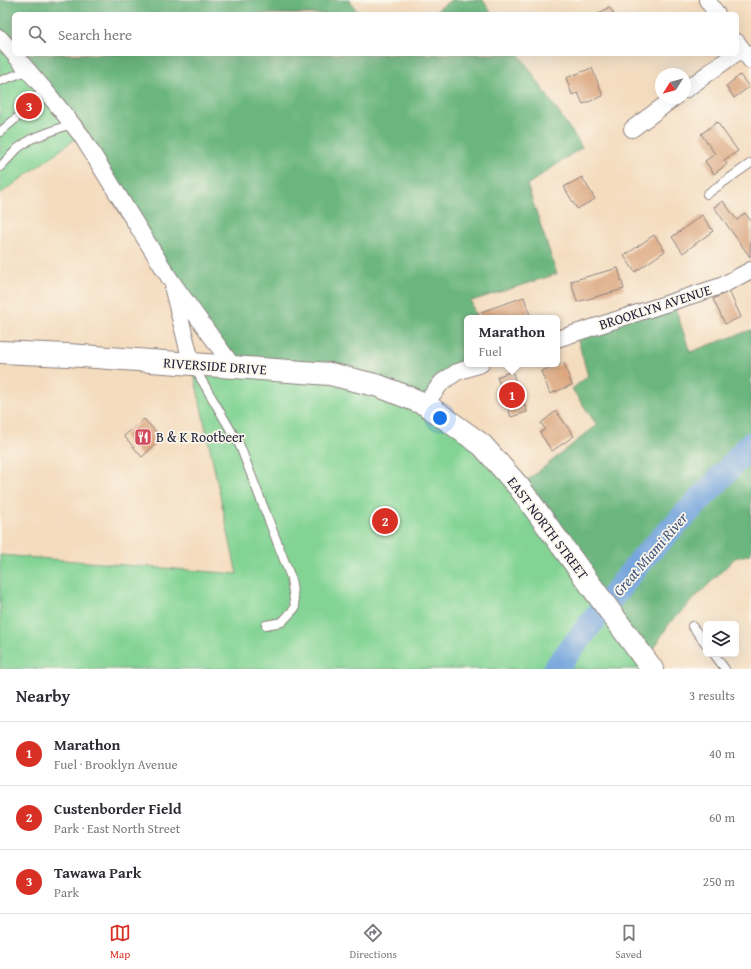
<!DOCTYPE html>
<meta charset="utf-8">
<style>
:root{--surface:#fff;--page:#f2f2f3;--text:#2b2b33;--muted:#7c7c81;--line:#e1e1e2;--accent:#d93025}
body{margin:0;font-family:"Gentium Book Plus",serif;background:var(--page);color:var(--text)}
.controls{position:absolute;right:12px;bottom:12px;display:grid;overflow:hidden;border-radius:6px;box-shadow:0 4px 16px #0002}
.controls button{width:36px;height:36px;display:grid;place-items:center;padding:0;border:0;border-bottom:1px solid var(--line);background:var(--surface);color:var(--text);font:20px sans-serif}
.compass{position:absolute;left:655px;top:68px;width:36px;height:36px;border-radius:50%;background:var(--surface);box-shadow:0 4px 16px #0002;rotate:233deg}
.you{position:absolute;left:440px;top:418px;width:14px;height:14px;margin:-10px;border:3px solid #fff;border-radius:50%;background:#1a73e8;box-shadow:0 0 0 6px #1a73e833}
.badge{display:grid;place-items:center;width:26px;height:26px;border-radius:50%;background:var(--accent);color:#fff;font-size:13px;font-weight:700}
.pin{position:absolute;translate:-50% -50%;border:2px solid #fff;box-shadow:0 1px 4px #0006}
.popup{position:absolute;left:464px;top:315px;width:96px;height:52px;box-sizing:border-box;display:grid;place-content:center;border-radius:6px;background:var(--surface);filter:drop-shadow(0 1px 3px #0005);font-size:13px;white-space:nowrap;color:var(--muted)}
.popup b{font-size:15px;color:var(--text)}
.popup::after{content:'';position:absolute;left:50%;top:100%;margin-left:-8px;border:8px solid transparent;border-top-color:var(--surface)}
.list{margin:0;padding:0;list-style:none}
h2{display:flex;justify-content:space-between;align-items:center;height:52px;margin:0;padding:0 16px;font-size:17px}
h2 small{font-size:13px;font-weight:400;color:var(--muted)}
.list li{display:grid;grid-template-columns:26px 1fr auto;gap:12px;align-items:center;box-sizing:border-box;height:64px;padding:0 16px;border-top:1px solid var(--line)}
.list b{display:block;font-size:15px;white-space:nowrap}
.list p{margin:0;font-size:13px;white-space:nowrap;color:var(--muted)}
.list em{font-size:13px;font-style:normal;color:var(--muted)}
.icon{flex:none;width:22px;height:22px;fill:none;stroke:currentColor;stroke-width:2;stroke-linecap:round;stroke-linejoin:round}
.map{position:relative;flex:none;width:751px;height:669px;overflow:hidden}
.search{position:absolute;background:var(--surface);box-shadow:0 4px 16px #0002;left:12px;right:12px;top:12px;height:44px;display:flex;align-items:center;gap:10px;box-sizing:border-box;padding:0 14px;border-radius:6px;color:var(--muted);font-size:15px}
.sheet{height:244px;background:var(--surface)}
nav{display:flex;justify-content:space-around;align-items:center;box-sizing:border-box;height:56px;border-top:1px solid var(--line);background:var(--surface);font-size:11px;color:var(--muted)}
nav a{display:grid;justify-items:center;gap:2px}
nav .on{color:var(--accent)}
.map>svg:first-child{display:block}
</style>
<div class="map">
<svg width="751" height="669" viewBox="0 0 751 669">
<rect width="100%" height="100%" fill="#fbf7ec"/>
<filter id="ink" filterUnits="userSpaceOnUse"><feTurbulence type="fractalNoise" baseFrequency=".025" numOctaves="2"/><feDisplacementMap in="SourceGraphic" scale="8" xChannelSelector="R" yChannelSelector="G"/><feConvolveMatrix kernelMatrix="1 2 1 2 8 2 1 2 1" color-interpolation-filters="sRGB"/></filter>
<filter id="wash" filterUnits="userSpaceOnUse"><feTurbulence type="fractalNoise" baseFrequency=".012" numOctaves="4" result="noise"/><feDisplacementMap in="SourceGraphic" scale="16" xChannelSelector="R" yChannelSelector="G"/><feGaussianBlur stdDeviation="0.9" result="paint"/><feColorMatrix in="noise" values="0 0 0 0 0 0 0 0 0 0 0 0 0 0 0 0 0 1.4 0 .05"/><feComposite in="paint" operator="in"/></filter>
<g filter="url(#wash)">
<rect width="100%" height="100%" fill="#f4dcbe"/>
<path fill="#83d494" stroke="#527b68" d="M 0,38 L 81,135 L 0,194 Z
M 192,365 L 379,386 L 482,445 L 652,669 L 0,669 L 0,555 L 237,574 Z"/>
<path fill="#6ab67e" stroke="#466c5c" d="M 0,0 L 349,0 L 359,14 L 14,14 L 14,54 L 0,38 Z
M 451,0 L 483,0 L 492,14 L 432,14 Z
M 14,54 L 519,54 L 582,147 L 527,185 L 557,274 L 471,301 L 476,318 L 467,318 L 467,364 L 425,404 L 379,386 L 234,368 L 81,135 Z
M 673,301 L 690,352 L 751,330 L 751,554 L 735,558 L 669,624 L 646,661 L 519,487 L 597,425 L 572,389 L 588,376 L 576,333 Z"/>
<g fill="none" stroke-linecap="round" stroke-linejoin="round">
<path stroke="#70a2db" stroke-width="25" d="M 555,669 L 642,559 L 712,487 L 751,444"/>
</g>
<g id="blocks">
<path fill="#dca780" d="M 609,7 L 614,14 L 598,14 Z
M 592,68 L 603,96 L 583,104 L 578,93 L 572,95 L 566,78 Z
M 740,75 L 749,87 L 734,98 L 726,86 Z
M 717,122 L 738,151 L 724,160 L 727,164 L 714,174 L 705,161 L 715,154 L 701,134 Z
M 582,177 L 595,199 L 577,209 L 564,187 Z
M 723,201 L 737,220 L 745,213 L 751,221 L 750,257 L 714,207 Z
M 702,215 L 713,231 L 683,253 L 672,237 Z
M 654,235 L 665,251 L 635,272 L 624,256 Z
M 618,268 L 624,289 L 577,302 L 571,281 Z
M 729,291 L 741,317 L 725,324 L 713,299 Z
M 524,297 L 531,318 L 480,318 L 478,313 Z
M 564,363 L 572,385 L 550,394 L 541,371 Z
M 512,371 L 527,412 L 511,417 L 497,377 Z
M 556,411 L 574,436 L 552,451 L 540,433 L 545,429 L 541,423 Z
M 144,419 L 162,438 L 142,457 L 124,436 Z"/>
</g>
</g>
<g filter="url(#ink)">
<use href="#blocks" fill-opacity="0" stroke="#8b7f7c" stroke-width="1"/>
<g fill="none" stroke-linecap="round" stroke-linejoin="round">
<defs>
<path id="lane" d="M 0,81 L 29,70
M 0,132 L 27,109 L 44,89
M 0,167 L 18,148 L 31,139 L 73,123
M 707,194 L 751,163
M 194,367 L 240,446 L 291,578 L 295,608 L 282,622 L 266,625
M 692,626 L 706,644
M 714,654 L 725,669"/>
<path id="street" d="M 707,0 L 717,14
M 0,38 L 14,54
M 737,42 L 751,61
M 14,54 L 44,89 L 81,135 L 170,279 L 234,368
M 685,90 L 735,54
M 632,129 L 674,98
M 173,290 L 192,365
M 557,339 L 721,286 L 751,270
M 425,404 L 442,382 L 457,372 L 481,364"/>
<path id="secondary" d="M 0,352 L 68,355 L 330,374 L 379,386 L 425,404 L 482,445 L 519,487 L 652,669"/>
</defs>
<use href="#lane" stroke="#8b7f7c" stroke-width="10"/>
<use href="#street" stroke="#8b7f7c" stroke-width="18"/>
<use href="#secondary" stroke="#8b7f7c" stroke-width="24"/>
<use href="#lane" stroke="#fff" stroke-width="8"/>
<use href="#street" stroke="#fff" stroke-width="16"/>
<use href="#secondary" stroke="#fff" stroke-width="22"/>
</g>
</g>
<defs>
<symbol id="restaurant-square" viewBox="-11 -11 22 22"><rect x="-9" y="-9" width="18" height="18" rx="4" fill="#d1495b" stroke="#fbf7ec"/><path d="M-5-6h1v4h1v-4h1v4h1v-4h1v5L-1.5 .5V6h-2V.5L-5-1ZM5-6V6H3V1.5H1.5Q1.5-4 5-6Z" fill="#fff"/></symbol>
</defs>
<g fill-rule="evenodd">
<use href="#restaurant-square" x="133" y="427" width="20" height="20"/>
</g>
<g text-anchor="middle" dominant-baseline="central" stroke-width="3.5" stroke-linejoin="round" paint-order="stroke">
<g font-size="14" fill="#22223b" stroke="#fbf7ec">
<text transform="translate(655 307) rotate(-18)">BROOKLYN AVENUE</text>
<text transform="translate(215 366) rotate(4)">RIVERSIDE DRIVE</text>
<text transform="translate(548 528) rotate(53)">EAST NORTH STREET</text>
</g>
<g font-size="14" fill="#22223b" stroke="#fbf7ec" text-anchor="start">
<text x="156" y="437">B &amp; K Rootbeer</text>
</g>
<g font-size="15" font-style="italic" fill="#41557b" stroke="#fbf7ec">
<text transform="translate(650 554) rotate(-49)">Great Miami River</text>
</g>
</g>
</svg>
<div class="controls">
<button><svg class="icon" aria-label="layers" viewBox="0 0 24 24"><path d="M12 4l9 5-9 5-9-5zM3 14l9 5 9-5"/></svg></button>
</div>
<svg class="compass" viewBox="-18 -18 36 36"><path d="M0-13l5 13h-10z" fill="#e53935"/><path d="M0 13l5-13h-10z" fill="#7c7c81"/></svg>
<div class="you"></div>
<div class="pin badge" style="left:512px;top:395px">1</div>
<div class="popup"><b>Marathon</b>Fuel</div>
<div class="pin badge" style="left:385px;top:521px">2</div>
<div class="pin badge" style="left:29px;top:106px">3</div>
<div class="search"><svg class="icon" aria-label="search" viewBox="0 0 24 24"><circle cx="10" cy="10" r="6"/><path d="M15 15l6 6"/></svg>Search here</div>
</div>
<section class="sheet">
<h2>Nearby<small>3 results</small></h2>
<ul class="list">
<li><span class="badge">1</span><div><b>Marathon</b><p>Fuel · Brooklyn Avenue</p></div><em>40 m</em></li>
<li><span class="badge">2</span><div><b>Custenborder Field</b><p>Park · East North Street</p></div><em>60 m</em></li>
<li><span class="badge">3</span><div><b>Tawawa Park</b><p>Park</p></div><em>250 m</em></li>
</ul>
</section>
<nav>
<a class="on"><svg class="icon" aria-label="map" viewBox="0 0 24 24"><path d="M3 6l6-2 6 2 6-2v14l-6 2-6-2-6 2zM9 4v14M15 6v14"/></svg>Map</a>
<a><svg class="icon" aria-label="directions" viewBox="0 0 24 24"><path d="M12 3l9 9-9 9-9-9zM9 14v-3h6M13 9l2 2-2 2"/></svg>Directions</a>
<a><svg class="icon" aria-label="saved" viewBox="0 0 24 24"><path d="M7 4h10v16l-5-4-5 4z"/></svg>Saved</a>
</nav>
